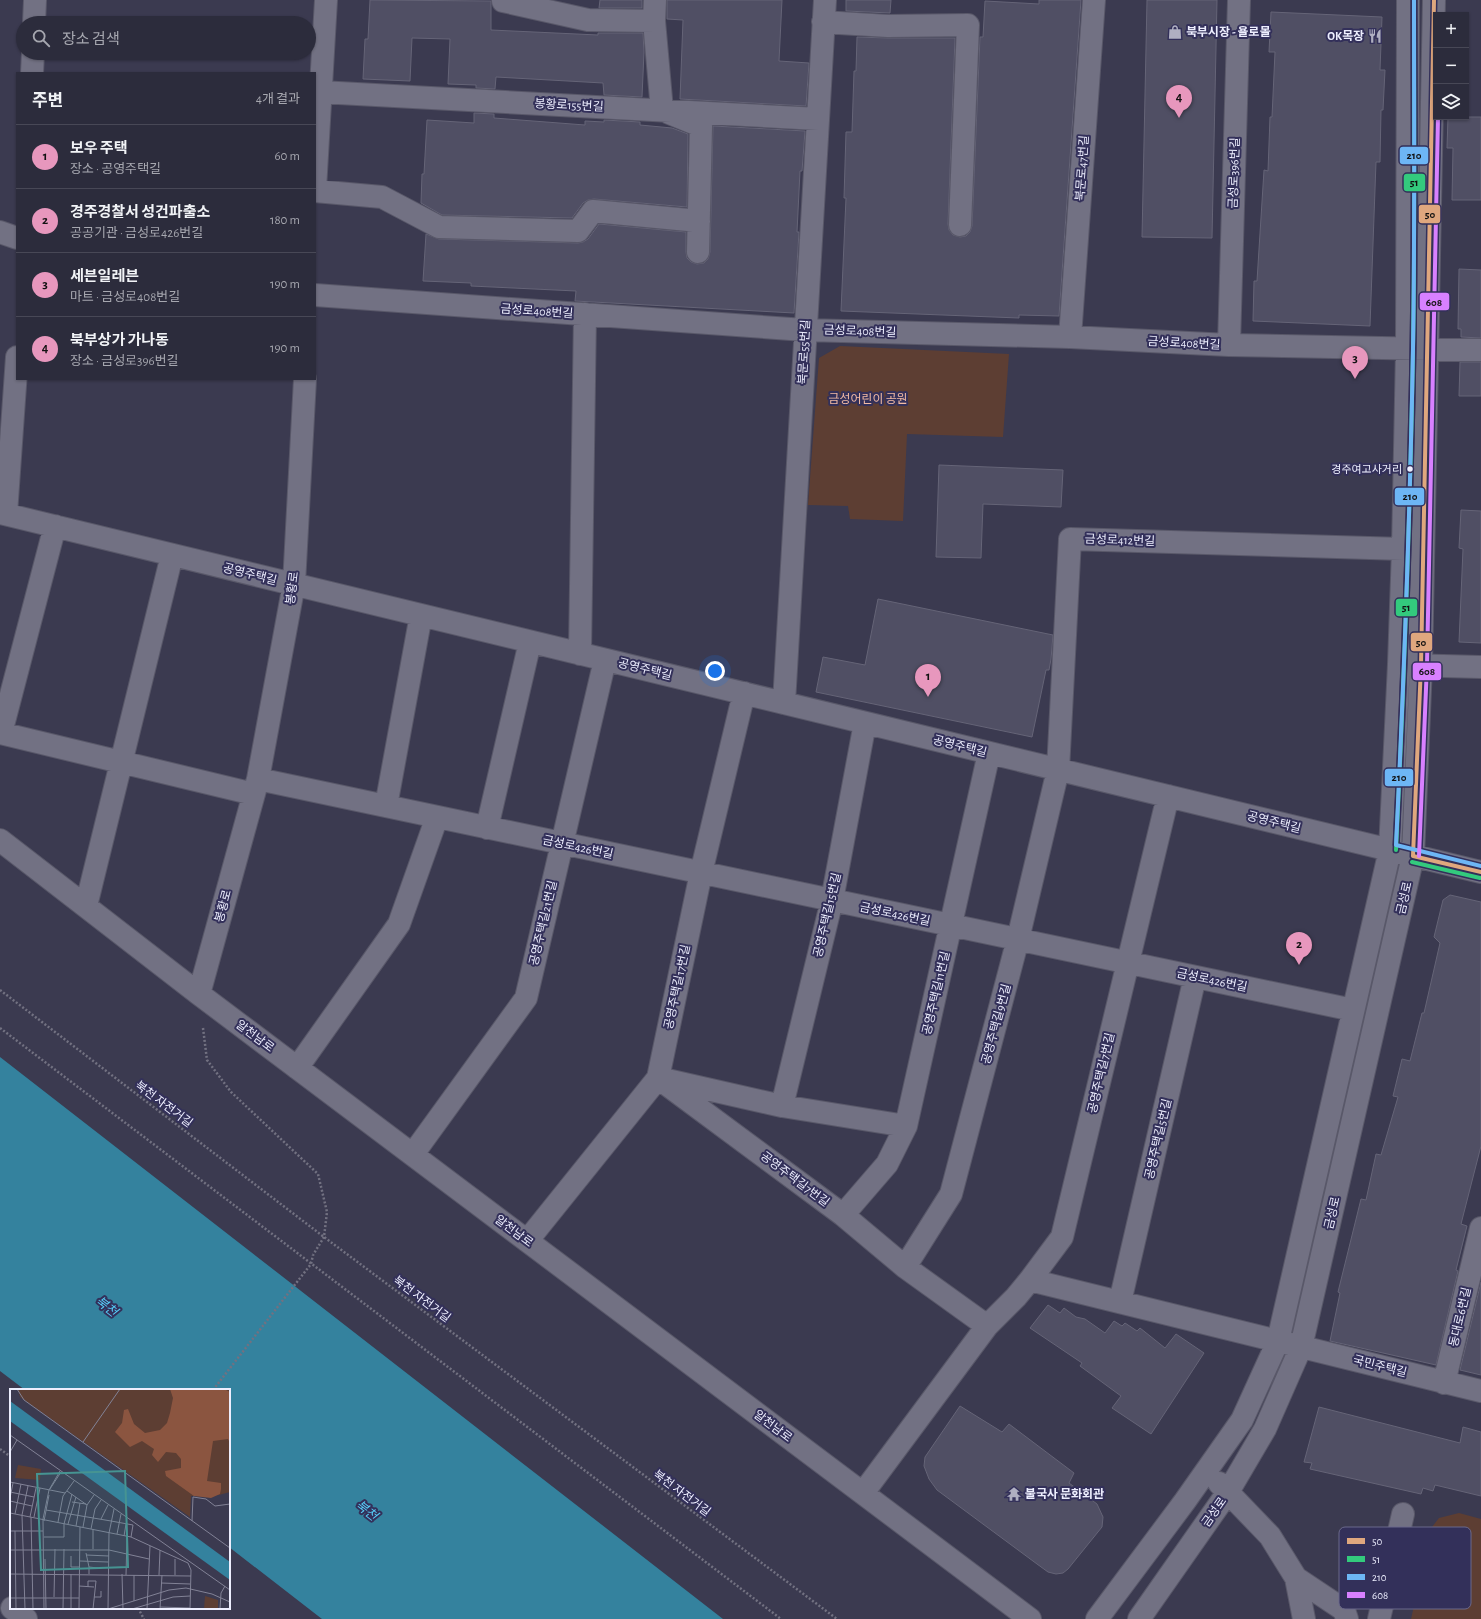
<!DOCTYPE html>
<html lang="ko">
<meta charset="utf-8">
<style>
:root{--surface:#2c2c3c;--page:#383847;--text:#f1f3f6;--muted:#a6a7af;--line:#484856;--accent:#e797bd}
body{margin:0;font-family:"Alegreya Sans","Noto Sans KR",sans-serif;background:var(--page);color:var(--text)}
.controls{position:absolute;right:12px;top:12px;display:grid;overflow:hidden;border-radius:0px;box-shadow:0 1px 3px #0004}
.controls button{width:36px;height:36px;display:grid;place-items:center;padding:0;border:0;border-bottom:1px solid var(--line);background:var(--surface);color:var(--text);font:20px sans-serif}
.you{position:absolute;left:715px;top:671px;width:14px;height:14px;margin:-10px;border:3px solid #fff;border-radius:50%;background:#1a73e8;box-shadow:0 0 0 6px #1a73e833}
.badge{display:grid;place-items:center;width:26px;height:26px;border-radius:50%;background:var(--accent);color:#111;font-size:13px;font-weight:700}
.pin{position:absolute;translate:-50% -33px;filter:drop-shadow(0 1px 2px #0008)}
.pin::after{content:'';position:absolute;top:21px;width:14px;height:12px;background:inherit;clip-path:polygon(0 0,100% 0,50% 100%)}
.list{margin:0;padding:0;list-style:none}
h2{display:flex;justify-content:space-between;align-items:center;height:52px;margin:0;padding:0 16px;font-size:17px}
h2 small{font-size:13px;font-weight:400;color:var(--muted)}
.list li{display:grid;grid-template-columns:26px 1fr auto;gap:12px;align-items:center;box-sizing:border-box;height:64px;padding:0 16px;border-top:1px solid var(--line)}
.list b{display:block;font-size:15px;white-space:nowrap}
.list p{margin:0;font-size:13px;white-space:nowrap;color:var(--muted)}
.list em{font-size:13px;font-style:normal;color:var(--muted)}
.icon{flex:none;width:22px;height:22px;fill:none;stroke:currentColor;stroke-width:2;stroke-linecap:round;stroke-linejoin:round}
.map{position:relative;flex:none;width:1481px;height:1619px;overflow:hidden}
.search{position:absolute;background:var(--surface);box-shadow:0 1px 3px #0004;left:16px;top:16px;width:300px;height:44px;display:flex;align-items:center;gap:10px;box-sizing:border-box;padding:0 14px;border-radius:22px;color:var(--muted);font-size:15px}
.panel{position:absolute;background:var(--surface);box-shadow:0 1px 3px #0004;left:16px;top:72px;width:300px;height:308px;border-radius:0px}
.map>svg:first-child{display:block}
</style>
<div class="map">
<svg width="1481" height="1619" viewBox="0 0 1481 1619">
<rect width="100%" height="100%" fill="#3b3a50"/>
<path fill="#5d3e33" d="M 840,346 L 1009,354 L 1003,437 L 907,434 L 903,521 L 850,519 L 848,506 L 808,505 L 819,358 Z
M 1459,1513 L 1481,1519 L 1481,1619 L 1411,1619 L 1432,1527 L 1439,1518 Z"/>
<path fill="#34829e" d="M 0,1057 L 723,1619 L 322,1619 L 229,1547 L 229,1390 L 25,1390 L 0,1371 Z"/>
<path fill="#504f64" stroke="#656477" d="M 370,0 L 491,1 L 491,30 L 598,35 L 598,33 L 643,33 L 644,52 L 642,97 L 604,95 L 603,83 L 496,77 L 495,89 L 476,88 L 476,85 L 448,84 L 450,39 L 412,38 L 410,81 L 363,79 L 365,39 L 368,39 Z
M 600,0 L 642,0 L 642,8 L 599,8 Z
M 667,0 L 782,0 L 779,61 L 809,63 L 806,106 L 680,99 L 683,20 L 667,19 Z
M 846,0 L 891,0 L 890,13 L 846,11 Z
M 1039,0 L 1081,0 L 1059,316 L 1019,315 L 1019,318 L 841,311 L 846,198 L 844,198 L 846,132 L 852,132 L 854,71 L 856,71 L 857,37 L 888,38 L 955,38 L 948,224 L 949,230 L 953,235 L 960,237 L 966,236 L 970,232 L 972,226 L 980,37 L 983,37 L 985,1 L 1039,4 Z
M 1147,0 L 1217,0 L 1212,238 L 1142,237 Z
M 1271,12 L 1382,17 L 1380,70 L 1385,70 L 1383,110 L 1381,110 L 1380,162 L 1376,162 L 1370,326 L 1253,321 L 1254,281 L 1257,281 L 1264,170 L 1268,171 L 1270,117 L 1272,117 L 1275,52 L 1269,52 Z
M 474,113 L 494,114 L 494,118 L 585,125 L 585,121 L 604,122 L 604,120 L 640,122 L 640,125 L 672,128 L 688,134 L 687,207 L 594,199 L 588,200 L 583,203 L 572,218 L 442,215 L 421,203 L 422,174 L 424,174 L 427,120 L 474,123 Z
M 1448,117 L 1481,117 L 1481,200 L 1452,200 L 1453,148 L 1447,148 Z
M 713,126 L 805,131 L 802,171 L 800,171 L 797,232 L 799,232 L 794,313 L 575,301 L 576,291 L 471,286 L 471,283 L 423,281 L 426,234 L 439,239 L 578,243 L 583,242 L 588,239 L 599,224 L 686,232 L 686,252 L 687,258 L 691,262 L 697,264 L 704,263 L 708,259 L 710,252 Z
M 1459,269 L 1481,270 L 1481,338 L 1461,337 L 1461,329 L 1458,329 Z
M 1460,362 L 1481,362 L 1481,396 L 1459,396 Z
M 939,465 L 1063,470 L 1061,507 L 983,504 L 981,558 L 936,557 Z
M 1461,510 L 1481,511 L 1481,643 L 1459,642 L 1463,549 L 1459,548 Z
M 878,599 L 1053,635 L 1051,659 L 1049,670 L 1046,670 L 1032,737 L 816,692 L 823,657 L 865,665 Z
M 1450,895 L 1481,902 L 1481,1146 L 1461,1224 L 1467,1226 L 1456,1270 L 1458,1271 L 1436,1365 L 1330,1341 L 1340,1293 L 1338,1292 L 1361,1199 L 1366,1200 L 1376,1154 L 1381,1155 L 1398,1097 L 1393,1096 L 1402,1059 L 1410,1061 L 1422,1013 L 1424,1013 L 1440,943 L 1434,937 L 1443,900 Z
M 1481,1282 L 1481,1375 L 1460,1370 Z
M 1048,1305 L 1060,1313 L 1064,1308 L 1076,1317 L 1085,1319 L 1105,1333 L 1114,1321 L 1122,1326 L 1125,1323 L 1137,1331 L 1140,1328 L 1165,1348 L 1176,1334 L 1204,1353 L 1151,1434 L 1112,1408 L 1121,1396 L 1080,1366 L 1082,1363 L 1030,1328 Z
M 960,1406 L 1002,1432 L 1009,1424 L 1074,1473 L 1069,1483 L 1097,1504 L 1103,1517 L 1102,1527 L 1068,1569 L 1063,1573 L 1056,1574 L 1048,1572 L 1037,1564 L 937,1490 L 929,1479 L 924,1466 L 925,1457 Z
M 1319,1407 L 1460,1443 L 1463,1427 L 1481,1432 L 1481,1496 L 1435,1485 L 1433,1491 L 1423,1488 L 1421,1494 L 1310,1469 L 1312,1463 L 1304,1462 Z"/>
<g fill="none" stroke-linecap="round" stroke-linejoin="round">
<defs>
<path id="minor" d="M 503,1 L 588,20 L 654,21 L 655,0
M 654,21 L 662,110 L 701,126 L 698,252
M 823,22 L 888,26 L 968,25 L 960,225
M 34,23 L 35,0
M 32,73 L 33,53
M 320,92 L 818,119
M 315,189 L 326,0
M 315,191 L 382,197 L 439,227 L 578,231 L 593,211 L 699,221
M 0,232 L 17,238
M 315,295 L 805,330 L 1070,337 L 1229,345 L 1481,350
M 1070,337 L 1094,0
M 1229,345 L 1239,0
M 0,513 L 1481,872
M 6,514 L 17,357
M 580,654 L 585,314
M 1406,665 L 1481,667
M 784,703 L 825,0
M 0,733 L 254,794
M 1,733 L 55,526
M 258,779 L 1353,1010
M 386,806 L 421,615
M 487,828 L 530,642
M 0,840 L 199,994 L 1030,1619
M 86,906 L 172,555
M 199,994 L 258,779 L 294,584 L 305,379
M 297,1068 L 399,924 L 437,817
M 658,1078 L 843,1215 L 905,1267 L 987,1326
M 667,1080 L 782,1106 L 906,1126
M 782,1106 L 832,900 L 865,723
M 413,1154 L 526,998 L 605,660
M 843,1215 L 887,1164 L 906,1126 L 989,753
M 527,1241 L 658,1078 L 701,873 L 744,693
M 905,1267 L 951,1194 L 1018,939 L 1058,770 L 1070,539 L 1403,549
M 1030,1280 L 1481,1391
M 1120,1302 L 1195,977
M 1444,1383 L 1481,1228
M 1219,1483 L 1270,1536 L 1296,1578 L 1304,1619
M 863,1493 L 987,1326 L 1016,1297 L 1030,1280 L 1062,1237 L 1168,796
M 1296,1578 L 1344,1610 L 1347,1619
M 12,1608 L 26,1619
M 1097,1619 L 1185,1501 L 1242,1420 L 1278,1341 L 1390,850 L 1399,664 L 1403,549 L 1407,349 L 1408,0
M 1139,1619 L 1228,1492 L 1265,1429 L 1301,1347 L 1413,856 L 1421,665 L 1434,0
M 1379,1619 L 1403,1514"/>
</defs>
<use href="#minor" stroke="#595869" stroke-width="24"/>
<path stroke="#727181" stroke-width="2.5" stroke-dasharray="2 2" stroke-linecap="butt" d="M 0,990 L 324,1237 L 837,1619
M 0,1028 L 781,1619
M 203,1028 L 207,1060 L 231,1092 L 318,1174 L 327,1212 L 324,1237 L 313,1255
M 0,1449 L 11,1457
M 138,1608 L 144,1619"/>
<use href="#minor" stroke="#727183" stroke-width="22"/>
<path stroke="#727181" stroke-width="2.5" stroke-dasharray="2 2" stroke-linecap="butt" d="M 213,1390 L 311,1264 L 313,1255"/>
<defs>
<path id="bus-1" d="M 1413,856 L 1421,665 L 1434,0
M 1413,856 L 1481,872"/>
<path id="bus-2" d="M 1396,850 C 1404,684 1410,517 1413,350 C 1415,234 1414,117 1414,0
M 1412,862 L 1480,878"/>
<path id="bus-3" d="M 1414,0 C 1414,116 1415,232 1413,348 C 1410,514 1404,680 1396,845 L 1481,866"/>
<path id="bus-4" d="M 1419,856 L 1427,665 L 1438,117"/>
</defs>
<use href="#bus-1" stroke="#33305a" stroke-width="7"/>
<use href="#bus-2" stroke="#33305a" stroke-width="7"/>
<use href="#bus-3" stroke="#33305a" stroke-width="7"/>
<use href="#bus-4" stroke="#33305a" stroke-width="7"/>
<use href="#bus-1" stroke="#dfa77e" stroke-width="4"/>
<use href="#bus-2" stroke="#33ca7d" stroke-width="4"/>
<use href="#bus-3" stroke="#6db6f5" stroke-width="4"/>
<use href="#bus-4" stroke="#d880ff" stroke-width="4"/>
</g>
<defs>
<symbol id="shop-bare" viewBox="-9 -9 18 18"><path d="M-5-2.5h2.3a2.7 3.5 0 0 1 5.4 0H5L5.5 6h-11ZM-1.5-2.5h3a1.5 2.3 0 0 0-3 0Z" fill="#afafc1" stroke="#33305a" stroke-width="2.5" paint-order="stroke"/></symbol>
<symbol id="restaurant-bare" viewBox="-9 -9 18 18"><path d="M-5-6h1v4h1v-4h1v4h1v-4h1v5L-1.5 .5V6h-2V.5L-5-1ZM5-6V6H3V1.5H1.5Q1.5-4 5-6Z" fill="#afafc1" stroke="#33305a" stroke-width="2.5" paint-order="stroke"/></symbol>
<symbol id="temple-bare" viewBox="-9 -9 18 18"><path d="M0-6L5-2H3V0L6.5 2.5H4V6H1.5V3h-3V6H-4V2.5H-6.5L-3 0V-2H-5Z" fill="#afafc1" stroke="#33305a" stroke-width="2.5" paint-order="stroke"/></symbol>
</defs>
<g fill-rule="evenodd">
<use href="#shop-bare" x="1165" y="22" width="20" height="20"/>
<use href="#restaurant-bare" x="1365" y="26" width="20" height="20"/>
<use href="#temple-bare" x="1004" y="1484" width="20" height="20"/>
</g>
<circle fill="#edeefe" stroke="#33305a" stroke-width="1.5" cx="1410" cy="469" r="3.5"/>
<g text-anchor="middle" dominant-baseline="central" stroke-width="4" stroke-linejoin="round" paint-order="stroke">
<g font-size="11" fill="#edeefe" stroke="#33305a" text-anchor="end">
<text x="1402" y="469">경주여고사거리</text>
</g>
<g font-size="12" font-weight="bold" fill="#edeefe" stroke="#33305a" text-anchor="start">
<text x="1186" y="32">북부시장 - 욜로몰</text>
<text x="1364" y="36" text-anchor="end">OK목장</text>
<text x="1025" y="1494">불국사 문화회관</text>
</g>
<g font-size="12" fill="#edeefe" stroke="#33305a">
<text transform="translate(569 105) rotate(3)">봉황로155번길</text>
<text transform="translate(1082 168) rotate(-86)">북문로47번길</text>
<text transform="translate(1234 173) rotate(-88)">금성로396번길</text>
<text transform="translate(537 311) rotate(4)">금성로408번길</text>
<text transform="translate(860 331) rotate(2)">금성로408번길</text>
<text transform="translate(1184 343) rotate(3)">금성로408번길</text>
<text transform="translate(804 352) rotate(-87)">북문로55번길</text>
<text transform="translate(1120 540) rotate(2)">금성로412번길</text>
<text transform="translate(250 574) rotate(14)">공영주택길</text>
<text transform="translate(292 588) rotate(-83)">봉황로</text>
<text transform="translate(645 669) rotate(14)">공영주택길</text>
<text transform="translate(960 746) rotate(14)">공영주택길</text>
<text transform="translate(1274 822) rotate(14)">공영주택길</text>
<text transform="translate(578 847) rotate(12)">금성로426번길</text>
<text transform="translate(1404 898) rotate(-77)">금성로</text>
<text transform="translate(223 906) rotate(-75)">봉황로</text>
<text transform="translate(895 914) rotate(12)">금성로426번길</text>
<text transform="translate(827 915) rotate(-77)">공영주택길15번길</text>
<text transform="translate(543 923) rotate(-77)">공영주택길21번길</text>
<text transform="translate(1212 980) rotate(12)">금성로426번길</text>
<text transform="translate(677 987) rotate(-78)">공영주택길17번길</text>
<text transform="translate(936 993) rotate(-77)">공영주택길11번길</text>
<text transform="translate(996 1024) rotate(-75)">공영주택길9번길</text>
<text transform="translate(255 1036) rotate(37)">알천남로</text>
<text transform="translate(1101 1073) rotate(-77)">공영주택길7번길</text>
<text transform="translate(164 1104) rotate(37)">북천 자전거길</text>
<text transform="translate(1158 1139) rotate(-77)">공영주택길5번길</text>
<text transform="translate(795 1179) rotate(37)">공영주택길7번길</text>
<text transform="translate(1332 1213) rotate(-77)">금성로</text>
<text transform="translate(514 1231) rotate(37)">알천남로</text>
<text transform="translate(422 1299) rotate(37)">북천 자전거길</text>
<text transform="translate(1460 1317) rotate(-77)">동대로6번길</text>
<text transform="translate(1380 1366) rotate(14)">국민주택길</text>
<text transform="translate(773 1426) rotate(37)">알천남로</text>
<text transform="translate(682 1493) rotate(37)">북천 자전거길</text>
<text transform="translate(1214 1512) rotate(-55)">금성로</text>
</g>
<g font-size="12" fill="#f3bba3" stroke="#33305a">
<text x="868" y="399">금성어린이 공원</text>
</g>
<g font-size="13" font-style="italic" fill="#56cff9" stroke="#33305a">
<text transform="translate(106 1307) rotate(38)">북천</text>
<text transform="translate(366 1511) rotate(38)">북천</text>
</g>
</g>
<g transform="translate(10 1389)">
<rect width="220" height="220" fill="#3b3a50"/>
<path d="M 8,0 L 220,0 L 220,103 L 209,106 L 181,107 L 180,128 L 10,8 ZM 8,76 L 31,80 L 30,91 L 5,89 ZM 195,207 L 208,211 L 208,220 L 194,220 Z" fill="#5d3e33"/>
<path d="M 160,0 L 214,0 L 220,3 L 220,54 L 218,50 L 203,52 L 197,92 L 211,94 L 211,100 L 210,105 L 201,109 L 184,107 L 156,87 L 155,82 L 171,79 L 171,70 L 166,64 L 156,63 L 148,73 L 142,66 L 144,60 L 132,52 L 120,58 L 105,43 L 112,34 L 114,21 L 118,20 L 124,35 L 135,44 L 150,41 L 157,34 L 160,24 L 163,9 Z" fill="#8b5540"/>
<path d="M 0,12 L 220,173 L 220,191 L 0,32 Z" fill="#34829e"/>
<path fill="none" stroke="#828296" stroke-width="1" d="M 7,0 L 14,11 L 220,159M 0,46 L 220,201M 73,53 L 110,0M 0,63 L 7,51M 0,93 L 55,104M 40,100 L 51,83M 57,102 L 77,116M 0,103 L 24,108M 0,109 L 3,94M 0,112 L 22,117M 62,113 L 76,115M 36,121 L 101,132M 0,124 L 121,148 L 178,174 L 181,181M 5,125 L 11,95M 20,128 L 26,99M 21,128 L 23,220M 24,128 L 30,99M 91,130 L 98,116M 34,132 L 39,106M 101,132 L 123,136M 182,132 L 183,108 L 196,110 L 205,117 L 220,115M 48,133 L 53,107 L 64,92M 58,135 L 66,108M 66,137 L 70,114M 73,138 L 77,116 L 84,106M 81,140 L 85,120 L 91,111M 83,140 L 83,160M 0,142 L 33,142M 5,142 L 6,220M 107,145 L 111,125M 114,147 L 116,135M 34,148 L 54,148 L 54,135 L 62,105M 121,148 L 123,136M 0,161 L 99,161 L 139,170M 76,164 L 79,178M 76,166 L 99,167M 61,167 L 61,178 L 69,178M 35,170 L 36,220M 70,172 L 98,173M 0,185 L 181,187M 79,185 L 79,178 L 88,179M 112,185 L 113,220M 116,186 L 117,148M 149,186 L 150,161M 165,186 L 165,170M 151,194 L 180,195M 69,197 L 84,198M 78,198 L 78,192 L 86,192 L 83,220M 44,208 L 45,160M 84,208 L 91,208 L 91,202M 0,209 L 69,209M 124,212 L 124,186M 150,218 L 180,219M 15,220 L 12,126 L 18,97M 34,220 L 33,130 L 39,101 L 50,82M 53,220 L 54,160M 61,220 L 61,185M 69,220 L 70,138M 98,220 L 159,201 L 176,199 L 202,205 L 220,213M 98,220 L 99,144 L 104,120M 122,220 L 163,208 L 180,207M 137,220 L 140,157M 150,220 L 152,186M 180,220 L 181,181M 210,220 L 211,204 L 215,197"/>
<path fill="#469492" fill-opacity="0.15" stroke="#469492" stroke-width="2" d="M 115,82 L 118,178 L 31,181 L 27,85 Z"/>
<rect width="220" height="220" fill="none" stroke="#edeefe" stroke-width="2"/>
</g>
<rect x="1339" y="1527" width="132" height="82" rx="6" fill="#33305a" stroke="#6b698b" stroke-width="1"/>
<rect x="1347" y="1538" width="18" height="6" fill="#dfa77e"/>
<rect x="1347" y="1556" width="18" height="6" fill="#33ca7d"/>
<rect x="1347" y="1574" width="18" height="6" fill="#6db6f5"/>
<rect x="1347" y="1592" width="18" height="6" fill="#d880ff"/>
<g font-size="11" fill="#edeefe">
<text x="1372" y="1545">50</text>
<text x="1372" y="1563">51</text>
<text x="1372" y="1581">210</text>
<text x="1372" y="1599">608</text>
</g>
<g stroke="#33305a" stroke-width="1.5">
<rect x="1399" y="146" width="30" height="19" rx="4" fill="#6db6f5"/>
<rect x="1403" y="173" width="23" height="19" rx="4" fill="#33ca7d"/>
<rect x="1418" y="204" width="23" height="20" rx="4" fill="#dfa77e"/>
<rect x="1419" y="292" width="31" height="19" rx="4" fill="#d880ff"/>
<rect x="1394" y="487" width="31" height="19" rx="4" fill="#6db6f5"/>
<rect x="1395" y="598" width="23" height="19" rx="4" fill="#33ca7d"/>
<rect x="1410" y="632" width="23" height="20" rx="4" fill="#dfa77e"/>
<rect x="1412" y="662" width="30" height="19" rx="4" fill="#d880ff"/>
<rect x="1384" y="768" width="30" height="19" rx="4" fill="#6db6f5"/>
</g>
<g font-size="11" text-anchor="middle" font-weight="bold" fill="#111">
<text x="1414" y="159">210</text>
<text x="1414" y="186">51</text>
<text x="1430" y="218">50</text>
<text x="1434" y="306">608</text>
<text x="1410" y="500">210</text>
<text x="1406" y="611">51</text>
<text x="1421" y="646">50</text>
<text x="1427" y="675">608</text>
<text x="1399" y="781">210</text>
</g>
</svg>
<div class="controls">
<button>+</button>
<button>−</button>
<button><svg class="icon" aria-label="layers" viewBox="0 0 24 24"><path d="M12 4l9 5-9 5-9-5zM3 14l9 5 9-5"/></svg></button>
</div>
<div class="you"></div>
<div class="pin badge" style="left:928px;top:697px">1</div>
<div class="pin badge" style="left:1299px;top:965px">2</div>
<div class="pin badge" style="left:1355px;top:379px">3</div>
<div class="pin badge" style="left:1179px;top:118px">4</div>
<div class="search"><svg class="icon" aria-label="search" viewBox="0 0 24 24"><circle cx="10" cy="10" r="6"/><path d="M15 15l6 6"/></svg>장소 검색</div>
<section class="panel">
<h2>주변<small>4개 결과</small></h2>
<ul class="list">
<li><span class="badge">1</span><div><b>보우 주택</b><p>장소 · 공영주택길</p></div><em>60 m</em></li>
<li><span class="badge">2</span><div><b>경주경찰서 성건파출소</b><p>공공기관 · 금성로426번길</p></div><em>180 m</em></li>
<li><span class="badge">3</span><div><b>세븐일레븐</b><p>마트 · 금성로408번길</p></div><em>190 m</em></li>
<li><span class="badge">4</span><div><b>북부상가 가나동</b><p>장소 · 금성로396번길</p></div><em>190 m</em></li>
</ul>
</section>
</div>
